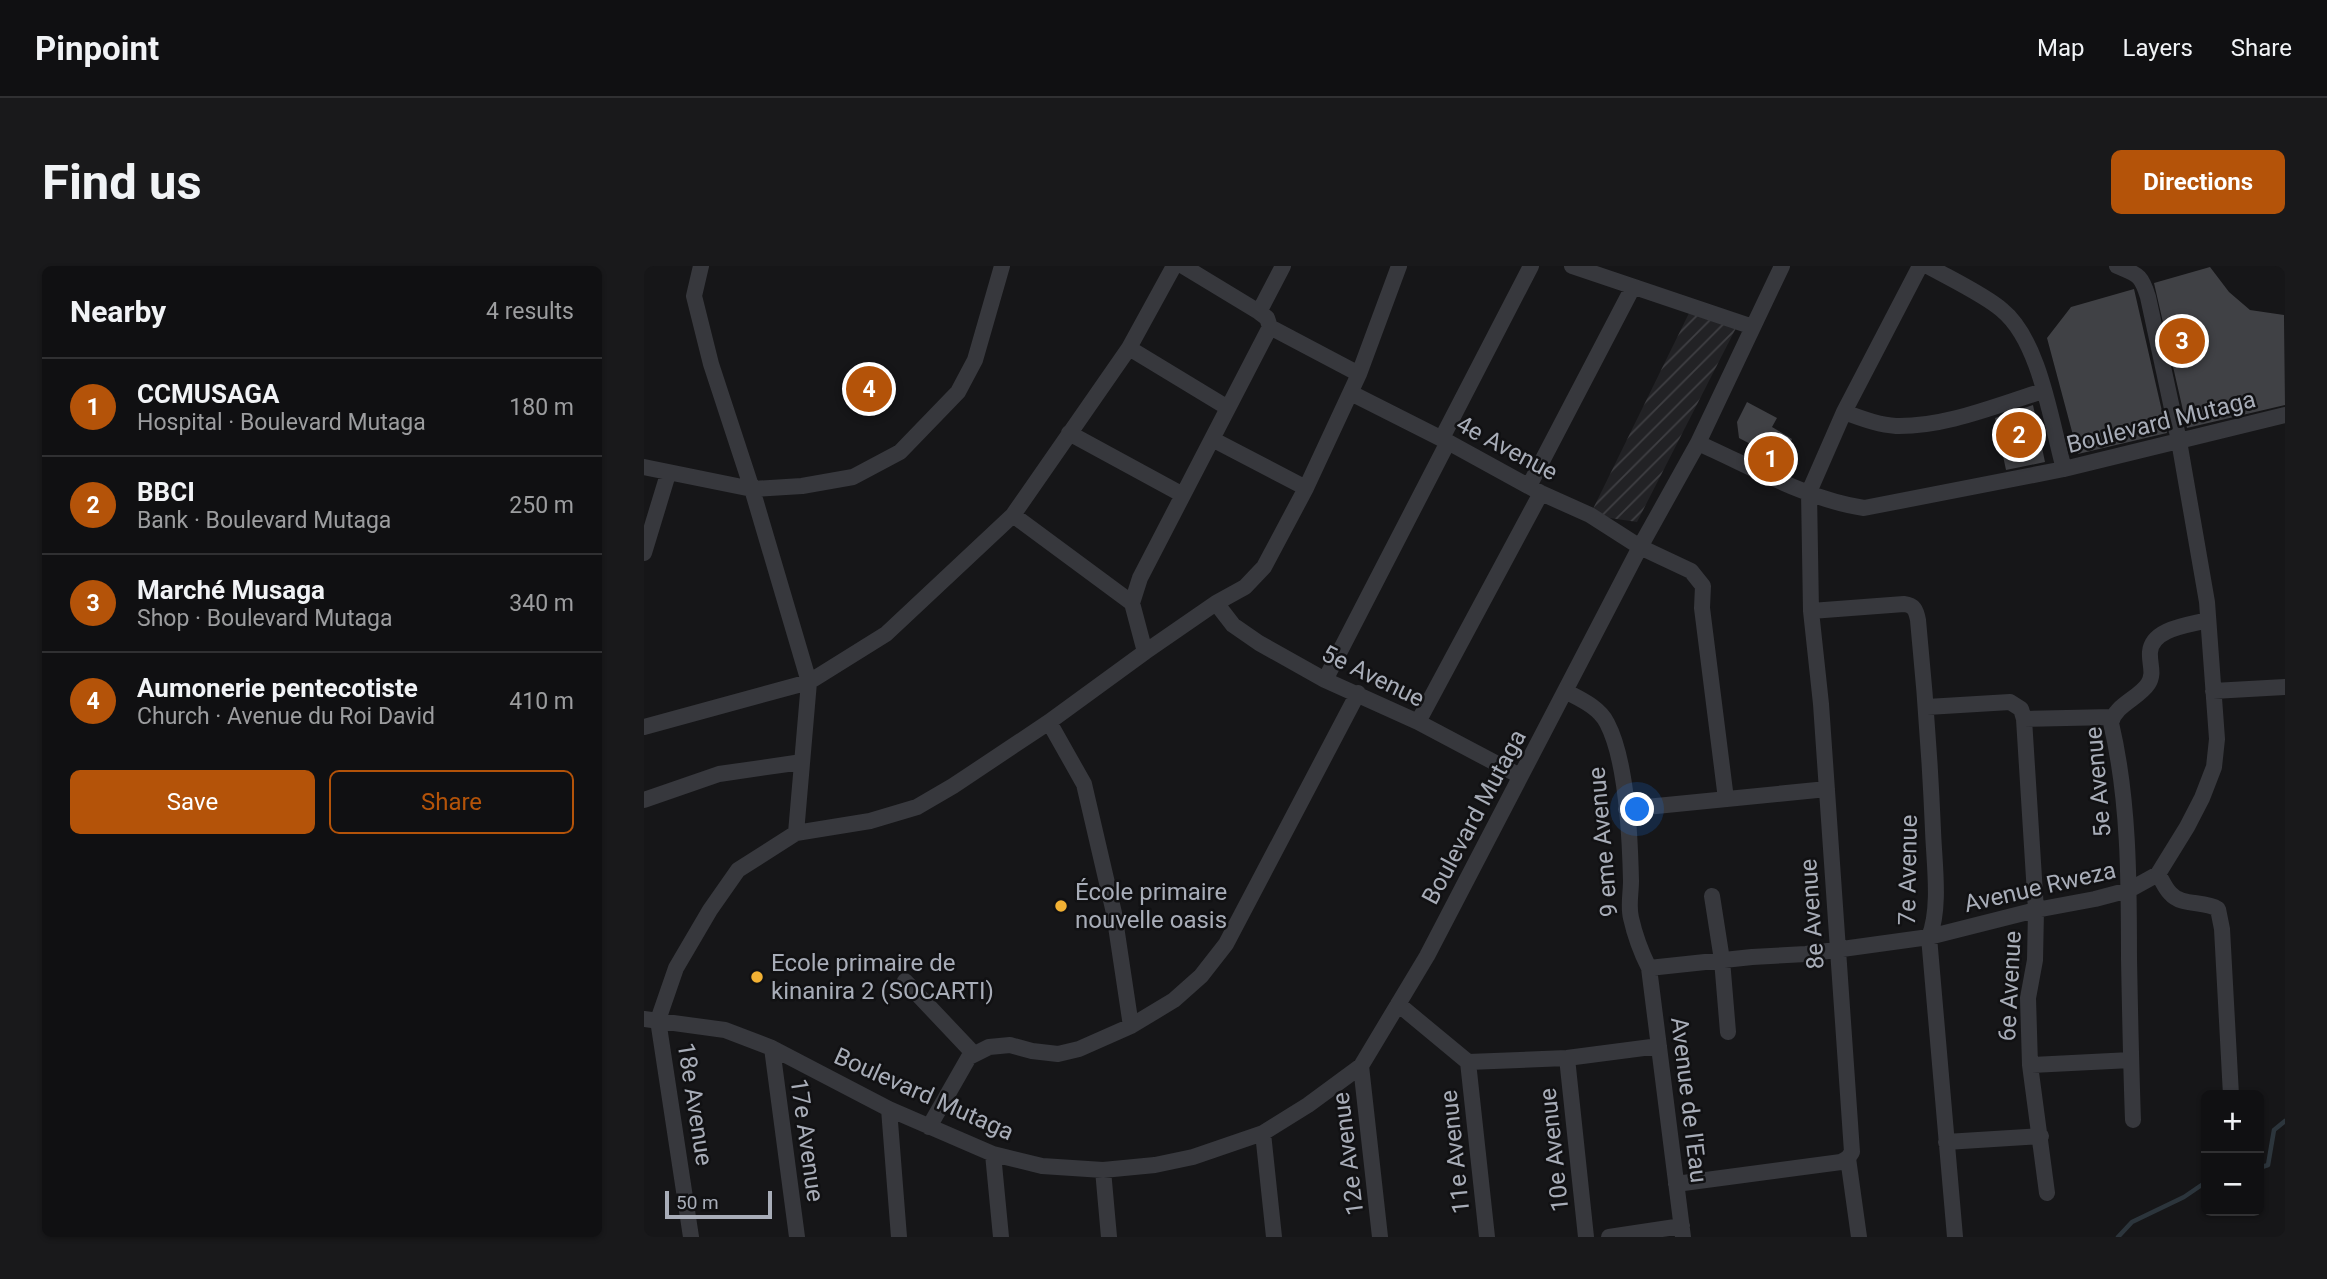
<!DOCTYPE html>
<meta charset="utf-8">
<style>
:root{--surface:#101012;--page:#19191b;--text:#f1f3f6;--muted:#9c9d9f;--line:#303032;--accent:#b45309}
body{margin:0;font-family:Roboto,sans-serif;background:var(--page);color:var(--text)}
.controls{position:absolute;right:21px;bottom:21px;display:grid;overflow:hidden;border-radius:10px;box-shadow:0 2px 5px #0004}
.controls button{width:63px;height:63px;display:grid;place-items:center;padding:0;border:0;border-bottom:2px solid var(--line);background:var(--surface);color:var(--text);font:35px sans-serif}
.scale{position:absolute;left:21px;bottom:18px;width:107px;box-sizing:border-box;padding-left:7px;border:4px solid #a8adb8;border-top:0;font-size:19px;line-height:24px;white-space:nowrap;color:#a8adb8;-webkit-text-stroke:5px #111113;paint-order:stroke}
.you{position:absolute;left:994px;top:544px;width:24px;height:24px;margin:-18px;border:5px solid #fff;border-radius:50%;background:#1a73e8;box-shadow:0 0 0 10px #1a73e833}
.badge{display:grid;place-items:center;width:46px;height:46px;border-radius:50%;background:var(--accent);color:#fff;font-size:23px;font-weight:700}
.pin{position:absolute;translate:-50% -50%;border:4px solid #fff;box-shadow:0 2px 7px #0006}
.list{margin:0;padding:0;list-style:none}
h2{display:flex;justify-content:space-between;align-items:center;height:91px;margin:0;padding:0 28px;font-size:30px}
h2 small{font-size:23px;font-weight:400;color:var(--muted)}
.list li{display:grid;grid-template-columns:46px 1fr auto;gap:21px;align-items:center;box-sizing:border-box;height:98px;padding:0 28px;border-top:2px solid var(--line)}
.list b{display:block;font-size:26px;white-space:nowrap}
.list p{margin:0;font-size:23px;white-space:nowrap;color:var(--muted)}
.list em{font-size:23px;font-style:normal;color:var(--muted)}
.actions{display:flex;gap:14px;padding:21px 28px}
.actions a{flex:1;padding:16px 0;border:2px solid var(--accent);border-radius:10px;text-align:center;font-size:24px;color:var(--accent)}
.actions .main{background:var(--accent);color:#fff}
.map{position:relative;flex:none;width:1641px;height:971px;overflow:hidden;border-radius:10px}
header{display:flex;align-items:center;gap:42px;box-sizing:border-box;height:98px;padding:0 35px;background:var(--surface);border-bottom:2px solid var(--line)}
header strong{font-size:33px}
nav{display:flex;gap:38px;margin-inline-start:auto;font-size:24px}
.intro{display:flex;align-items:center;justify-content:space-between;box-sizing:border-box;height:168px;padding:0 42px}
h1{margin:0;font-size:49px}
.button{padding:18px 32px;border-radius:10px;background:var(--accent);color:#fff;font-size:24px;font-weight:700}
main{display:flex;gap:42px;padding:0 42px}
aside{flex:1;background:var(--surface);border-radius:10px;box-shadow:0 2px 5px #0004}
.map>svg:first-child{display:block}
</style>
<header>
<strong>Pinpoint</strong>
<nav><a>Map</a><a>Layers</a><a>Share</a></nav>
</header>
<div class="intro"><h1>Find us</h1><a class="button">Directions</a></div>
<main>
<aside>
<h2>Nearby<small>4 results</small></h2>
<ul class="list">
<li><span class="badge">1</span><div><b>CCMUSAGA</b><p>Hospital · Boulevard Mutaga</p></div><em>180 m</em></li>
<li><span class="badge">2</span><div><b>BBCI</b><p>Bank · Boulevard Mutaga</p></div><em>250 m</em></li>
<li><span class="badge">3</span><div><b>Marché Musaga</b><p>Shop · Boulevard Mutaga</p></div><em>340 m</em></li>
<li><span class="badge">4</span><div><b>Aumonerie pentecotiste</b><p>Church · Avenue du Roi David</p></div><em>410 m</em></li>
</ul>
<div class="actions"><a class="main">Save</a><a>Share</a></div>
</aside>
<div class="map">
<svg width="1641" height="971" viewBox="0 0 1641 971">
<defs>
<pattern id="industrial-furrows" width="10" height="10" patternUnits="userSpaceOnUse" patternTransform="scale(1.75)"><rect width="10" height="10" fill="#222225"/><path d="M-1 1l2-2M0 10L10 0M9 11l2-2" fill="none" stroke="#3f3f43"/></pattern>
</defs>
<rect width="100%" height="100%" fill="#161618"/>
<path fill="url(#industrial-furrows)" d="M 1048,41 L 1092,62 L 993,256 L 946,249 Z"/>
<g fill="none" stroke-linecap="round" stroke-linejoin="round">
<path stroke="#2c353c" stroke-width="4.5" d="M 1615,902 L 1624,899 L 1630,864 L 1641,855
M 1474,971 L 1488,956 L 1540,931 L 1562,916"/>
</g>
<path fill="#404145" d="M 1566,1 L 1585,26 L 1606,44 L 1640,49 L 1641,139 L 1543,162 L 1510,17 Z
M 1490,23 L 1523,167 L 1434,188 L 1403,72 L 1427,41 Z
M 1103,136 L 1133,152 L 1128,161 L 1148,173 L 1137,194 L 1095,172 L 1093,156 Z
M 1389,139 L 1401,196 L 1362,204 L 1351,152 Z"/>
<g fill="none" stroke-linecap="round" stroke-linejoin="round">
<path stroke="#37383d" stroke-width="16" d="M 57,0 L 50,30 L 67,98 L 108,223 L 165,416 L 152,567
M 928,0 L 1109,61
M 1284,0 C 1305,12 1341,29 1358,44 C 1396,75 1407,156 1420,203
M 615,46 L 639,0
M 626,61 L 715,108
M 485,82 L 584,142
M 707,127 L 804,176 L 897,227 L 946,249 L 996,281 L 1047,305 L 1059,320 L 1058,342 L 1082,533
M 1200,146 C 1217,152 1234,159 1252,160 C 1302,161 1353,139 1399,125
M 425,167 L 539,229
M 798,172 L 887,0
M 568,173 L 662,222
M 1054,177 C 1106,200 1164,234 1220,242 L 1420,203 L 1641,149
M 0,201 L 108,223 L 158,220 L 209,211 L 256,186 L 314,126 L 331,94 L 358,0
M 885,220 L 989,21
M 369,249 L 488,337
M 0,287 L 24,208
M 572,337 L 589,359 L 615,377 L 681,414 L 774,456 L 876,510
M 1167,345 L 1260,338 C 1270,339 1272,344 1274,354 C 1281,424 1286,494 1289,564 C 1290,596 1297,642 1285,671 L 1311,971
M 501,386 L 488,337 L 496,312 L 626,61 L 623,52 L 615,46 L 539,0
M 681,414 L 804,176
M 921,425 C 936,433 955,441 963,457 C 983,495 986,571 987,615 C 987,627 984,640 987,652 C 991,670 997,686 1005,702 L 1039,971
M 1569,425 L 1641,421
M 1283,441 L 1366,436 L 1377,443 L 1380,453 L 1392,644 L 1391,694 L 1384,732 L 1386,799 L 1403,927
M 1380,453 L 1468,451
M 405,456 L 440,518 L 470,647 L 487,760
M 774,456 L 897,227
M 0,461 L 165,416 L 242,368 L 369,249 L 485,82 L 530,0
M 0,534 L 75,508 L 158,496
M 982,543 L 1183,523
M 1514,608 C 1518,614 1521,622 1526,627 C 1538,641 1559,634 1574,643 L 1578,663 L 1587,829
M 1068,630 L 1078,694 L 1084,766
M 1005,702 L 1108,691 L 1162,688 L 1285,671 L 1392,644 L 1451,633 L 1485,624 L 1514,608 L 1543,561 L 1558,532 L 1570,501 L 1573,473 L 1563,336 L 1535,175 L 1504,31 C 1497,8 1494,9 1473,0
M 261,715 L 330,788
M 754,738 L 824,796 L 923,792 L 1015,780
M 0,753 L 81,764 L 128,782 L 245,843 L 349,888 L 398,900 L 459,904 L 511,899 L 549,891 L 619,867 L 664,839 L 717,800 L 783,690 L 996,281 L 1054,177 L 1138,0
M 128,782 L 153,971
M 923,792 L 942,971
M 824,796 L 843,971
M 1386,799 L 1487,794
M 717,800 L 736,971
M 245,843 L 255,971
M 1489,854 C 1487,800 1486,746 1485,692 C 1485,614 1485,533 1467,457 C 1471,439 1495,432 1504,418 C 1511,407 1505,398 1506,386 C 1508,362 1546,359 1564,354
M 285,861 L 325,791 L 345,781 L 366,779 L 388,785 L 414,788 L 435,783 L 487,760 L 530,734 L 557,710 L 582,678 L 714,427
M 619,867 L 630,971
M 1302,876 L 1397,870
M 349,888 L 357,971
M 1204,892 L 1215,971
M 459,904 L 465,971
M 1032,918 L 1197,896 L 1204,892 L 1208,886 L 1177,438 L 1167,345 L 1165,226 L 1200,146 L 1276,0
M 47,971 L 14,754 L 32,702 L 66,644 L 94,604 L 152,567 L 226,555 L 273,541 L 309,520 L 405,456 L 501,386 L 572,337 L 601,321 L 620,301 L 662,222 L 715,108 L 755,0
M 965,971 L 1038,960"/>
</g>
<g fill="#f2b134" stroke="#111113" stroke-width="2.5">
<circle cx="417" cy="640" r="7"/>
<circle cx="113" cy="711" r="7"/>
</g>
<g text-anchor="middle" dominant-baseline="central" stroke-width="5" stroke-linejoin="round" paint-order="stroke">
<g font-size="24" fill="#a8adb8" stroke="#111113">
<text transform="translate(1517 156) rotate(-14)">Boulevard Mutaga</text>
<text transform="translate(863 182) rotate(28)">4e Avenue</text>
<text transform="translate(729 410) rotate(26)">5e Avenue</text>
<text transform="translate(1454 516) rotate(-95)">5e Avenue</text>
<text transform="translate(830 551) rotate(-62)">Boulevard Mutaga</text>
<text transform="translate(959 576) rotate(-95)">9 eme Avenue</text>
<text transform="translate(1264 604) rotate(-89)">7e Avenue</text>
<text transform="translate(1396 621) rotate(-13)">Avenue Rweza</text>
<text transform="translate(1168 648) rotate(-94)">8e Avenue</text>
<text transform="translate(1366 720) rotate(-87)">6e Avenue</text>
<text transform="translate(280 828) rotate(24)">Boulevard Mutaga</text>
<text transform="translate(1045 834) rotate(83)">Avenue de l'Eau</text>
<text transform="translate(51 838) rotate(81)">18e Avenue</text>
<text transform="translate(163 874) rotate(82)">17e Avenue</text>
<text transform="translate(910 884) rotate(-96)">10e Avenue</text>
<text transform="translate(811 886) rotate(-96)">11e Avenue</text>
<text transform="translate(704 888) rotate(-97)">12e Avenue</text>
</g>
<g font-size="24" fill="#a8adb8" stroke="#111113" text-anchor="start">
<text x="431" y="626">École primaire<tspan x="431" dy="28">nouvelle oasis</tspan></text>
<text x="127" y="697">Ecole primaire de<tspan x="127" dy="28">kinanira 2 (SOCARTI)</tspan></text>
</g>
</g>
</svg>
<div class="controls">
<button>+</button>
<button>−</button>
</div>
<div class="scale">50 m</div>
<div class="you"></div>
<div class="pin badge" style="left:1127px;top:193px">1</div>
<div class="pin badge" style="left:1375px;top:169px">2</div>
<div class="pin badge" style="left:1538px;top:75px">3</div>
<div class="pin badge" style="left:225px;top:123px">4</div>
</div>
</main>
